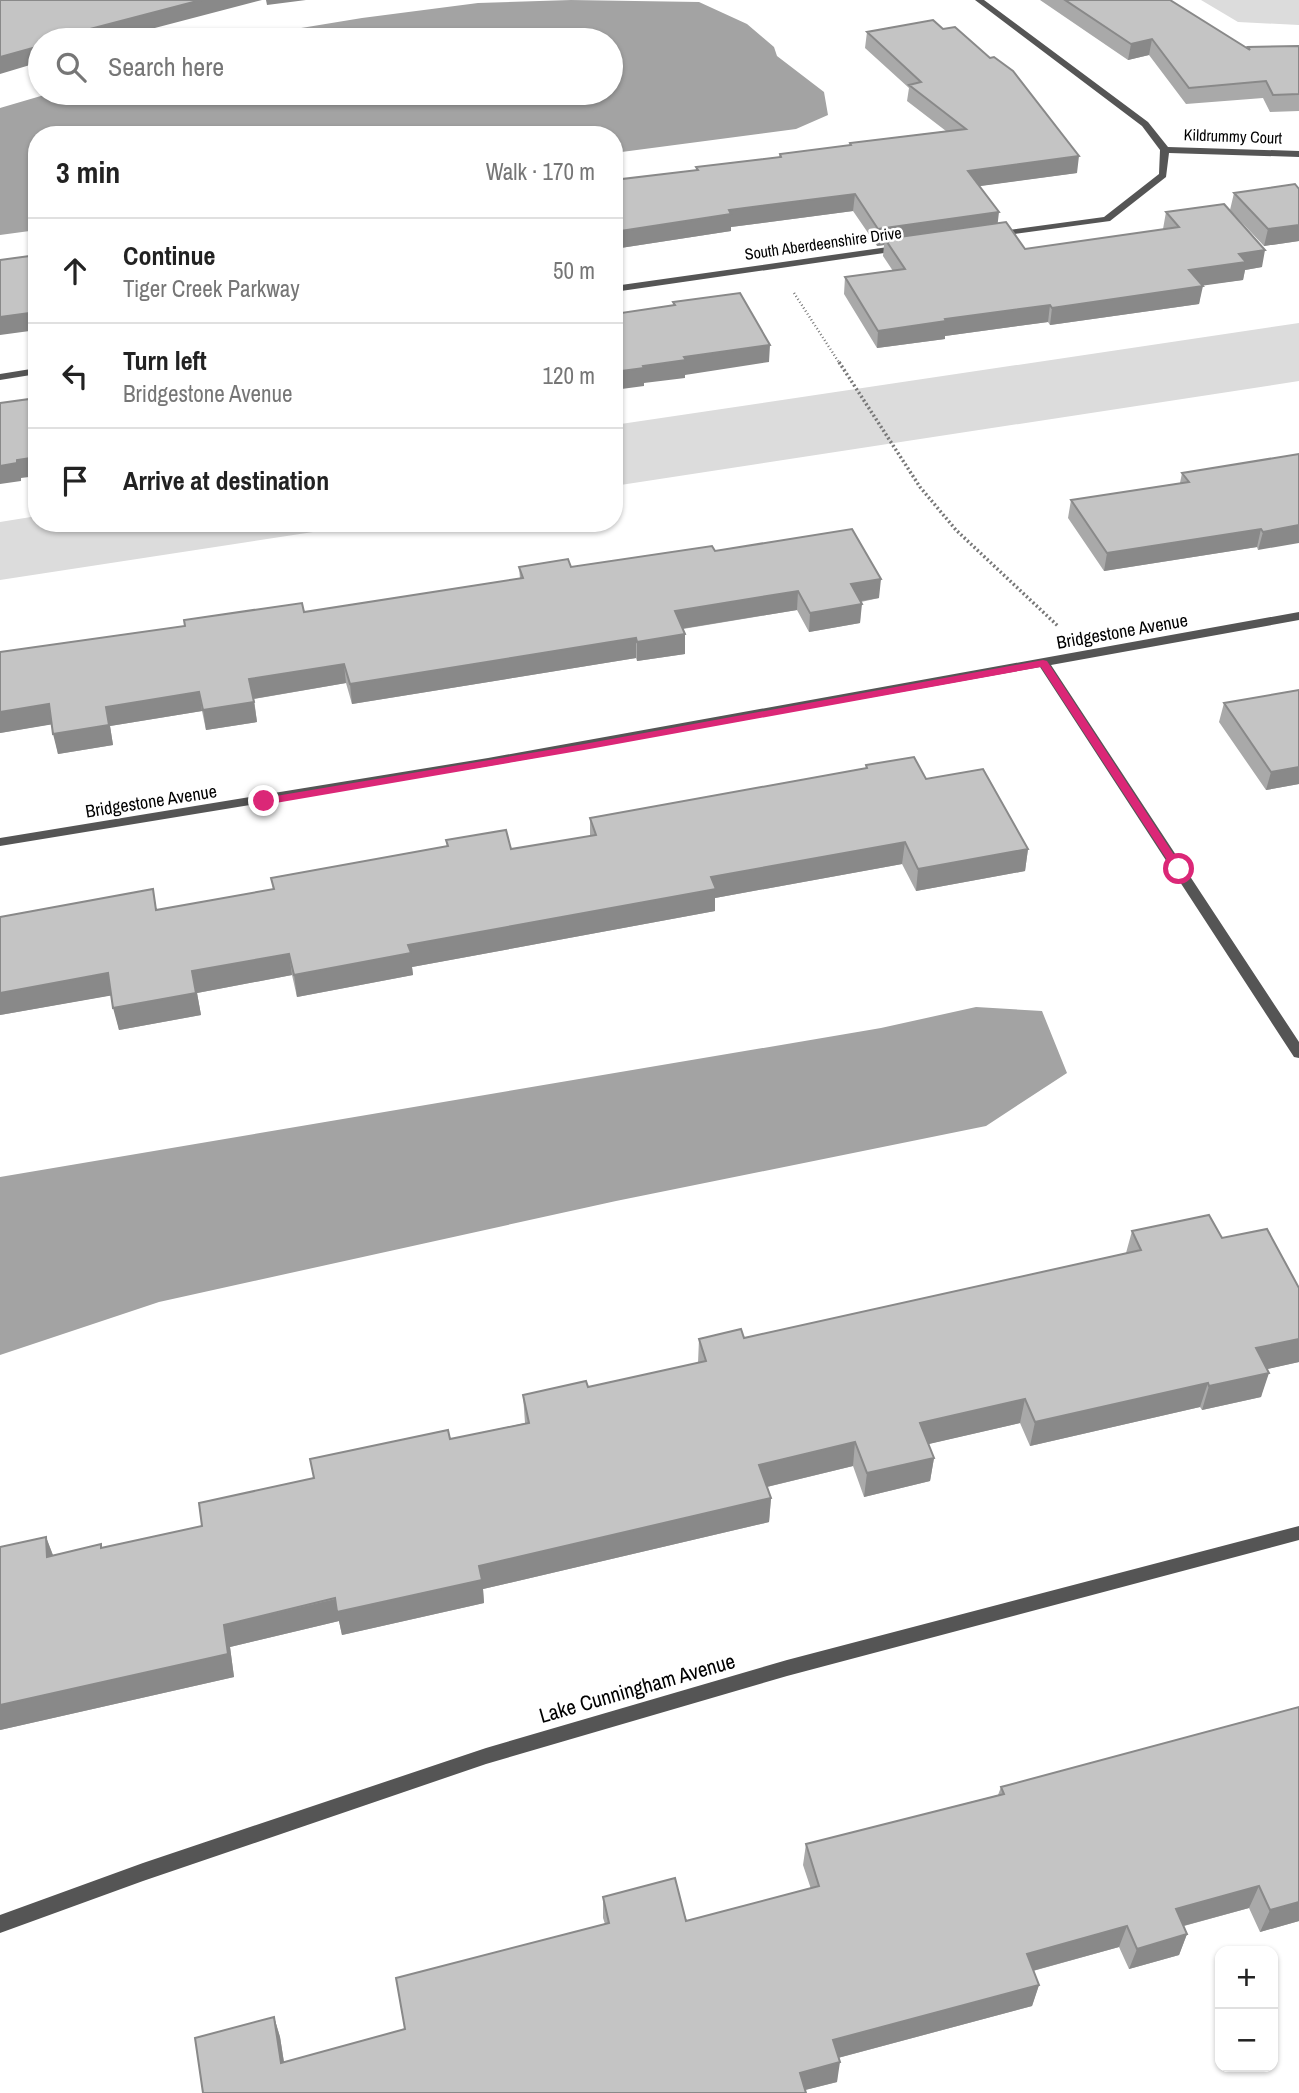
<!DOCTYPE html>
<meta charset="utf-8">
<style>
:root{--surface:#fff;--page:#f2f2f2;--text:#222;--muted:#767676;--line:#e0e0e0}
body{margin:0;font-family:"Archivo Narrow",sans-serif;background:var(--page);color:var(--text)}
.controls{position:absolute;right:21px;bottom:21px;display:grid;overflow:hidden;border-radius:14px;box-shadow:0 2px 5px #0004}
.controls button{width:63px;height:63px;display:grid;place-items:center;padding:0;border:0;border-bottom:2px solid var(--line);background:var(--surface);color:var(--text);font:35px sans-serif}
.stop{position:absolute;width:21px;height:21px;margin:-16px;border:5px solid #db2777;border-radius:50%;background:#fff}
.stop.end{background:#db2777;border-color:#fff;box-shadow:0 2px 7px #0008}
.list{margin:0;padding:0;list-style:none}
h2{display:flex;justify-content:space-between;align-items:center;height:91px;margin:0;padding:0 28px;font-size:30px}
h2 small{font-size:23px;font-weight:400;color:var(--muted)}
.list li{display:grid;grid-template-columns:46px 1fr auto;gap:21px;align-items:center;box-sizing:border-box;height:105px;padding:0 28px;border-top:2px solid var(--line)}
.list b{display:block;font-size:26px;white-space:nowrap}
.list p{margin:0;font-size:23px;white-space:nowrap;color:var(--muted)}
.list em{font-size:23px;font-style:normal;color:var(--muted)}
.icon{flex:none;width:38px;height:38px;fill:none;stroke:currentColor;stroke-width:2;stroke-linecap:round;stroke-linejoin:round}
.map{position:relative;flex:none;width:1299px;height:2093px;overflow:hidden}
.search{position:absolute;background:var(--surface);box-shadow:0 2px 5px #0004;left:28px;top:28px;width:595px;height:77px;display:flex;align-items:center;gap:18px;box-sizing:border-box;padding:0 24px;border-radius:38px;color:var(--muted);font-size:26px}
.panel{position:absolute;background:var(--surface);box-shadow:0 2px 5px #0004;left:28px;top:126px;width:595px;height:406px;border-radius:28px}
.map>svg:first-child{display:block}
</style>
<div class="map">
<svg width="1299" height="2093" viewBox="0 0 1299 2093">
<rect width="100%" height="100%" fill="#fff"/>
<path fill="#dcdcdc" d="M 1201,0 L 1299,0 L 1299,25 L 1238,22 Z
M 1299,323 L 1299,381 L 614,486 L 614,425 Z
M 37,516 L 37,523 L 372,523 L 0,580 L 0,522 Z"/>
<path fill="#a3a3a3" d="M 571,0 L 699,2 L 747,24 L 774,47 L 777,56 L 824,92 L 828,115 L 796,129 L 614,153 L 614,135 L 37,135 L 37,230 L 0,235 L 0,108 L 51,93 L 611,93 L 611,40 L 229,40 L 362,18 L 478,3 Z
M 976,1007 L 1042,1011 L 1067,1073 L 986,1126 L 616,1201 L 159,1302 L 0,1355 L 0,1177 L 881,1028 Z"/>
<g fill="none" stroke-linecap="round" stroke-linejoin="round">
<path stroke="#777" stroke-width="2.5" stroke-dasharray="1 2.5" stroke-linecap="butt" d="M 794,293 L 840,364"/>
<path stroke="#777" stroke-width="3.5" stroke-dasharray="2 2.5" stroke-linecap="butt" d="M 839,362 L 920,487 L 956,530 L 1059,627"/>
<path fill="#555" fill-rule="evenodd" d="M 975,0 L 984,0 L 1148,122 L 1168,147 L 1299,151 L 1299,157 L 1169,153 L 1166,177 L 1110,221 L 992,237 L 992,233 L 995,232 L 1104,217 L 1159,174 L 1160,150 L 1142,126 Z
M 902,245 L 907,248 L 905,250 L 614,292 L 614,286 Z
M 37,368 L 37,374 L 0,380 L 0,374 Z
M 1299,612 L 1299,620 L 1051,665 L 1299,1042 L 1299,1058 L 1294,1057 L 1040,667 L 488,766 L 0,846 L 0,838 L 488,758 Z
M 1299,1526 L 1299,1540 L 787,1676 L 486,1764 L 143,1881 L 0,1933 L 0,1915 L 143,1863 L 486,1748 L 787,1660 Z"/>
</g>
<path fill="#a9a9a9" d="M 1040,0 L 1170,0 L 1247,49 L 1248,47 L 1299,46 L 1299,111 L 1270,112 L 1263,98 L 1186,104 L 1149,55 L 1128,60 Z
M 867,32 L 1077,173 L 979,186 L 997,223 L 1025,249 L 1163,229 L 1166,212 L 1262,267 L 1245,270 L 1243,280 L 1202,285 L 1199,304 L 1050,325 L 1048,322 L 945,336 L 945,339 L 877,348 L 844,294 L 845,277 L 893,271 L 883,256 L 884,245 L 877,246 L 853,211 L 731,227 L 731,231 L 614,249 L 614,180 L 696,170 L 696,167 L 779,157 L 780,154 L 850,145 L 850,143 L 946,131 L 907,101 L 909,88 L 865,48 Z
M 1299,189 L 1299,241 L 1264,246 L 1230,210 L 1234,193 Z
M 1299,454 L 1258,550 L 1257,547 L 1104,571 L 1068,518 L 1071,500 L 1180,483 L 1182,473 Z
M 715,551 L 879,598 L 861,602 L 860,623 L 809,632 L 797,610 L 683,629 L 685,654 L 637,661 L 636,658 L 352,704 L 346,683 L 254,699 L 257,722 L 206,730 L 202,711 L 110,726 L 113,745 L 58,754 L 52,724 L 0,733 L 0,652 L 304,612 L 520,579 L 519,567 L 571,567 Z
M 1299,690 L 1299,784 L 1266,790 L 1219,722 L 1224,703 Z
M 866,765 L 926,779 L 1028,849 L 1025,871 L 916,891 L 902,864 L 715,898 L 715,911 L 412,967 L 413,975 L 297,997 L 292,975 L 197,993 L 201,1015 L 119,1030 L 112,995 L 0,1015 L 0,917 L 157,910 L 273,889 L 271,878 L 447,847 L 446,840 L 511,849 L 590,836 L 590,818 L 866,768 Z
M 1132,1231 L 1222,1238 L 1299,1288 L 1299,1362 L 1267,1369 L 1261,1397 L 1202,1410 L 1200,1407 L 1030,1446 L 1020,1423 L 928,1444 L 934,1458 L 930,1481 L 864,1497 L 853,1466 L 767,1487 L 771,1498 L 769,1522 L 483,1589 L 484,1603 L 342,1635 L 339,1621 L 230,1647 L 234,1677 L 0,1730 L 46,1537 L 53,1555 L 102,1548 L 202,1526 L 314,1478 L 450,1439 L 525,1423 L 523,1395 L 588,1387 L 698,1363 L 699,1339 L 744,1338 L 1126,1253 Z
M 1299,1707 L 1299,1921 L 1260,1932 L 1249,1908 L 1184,1926 L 1187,1934 L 1179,1955 L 1129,1969 L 1119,1947 L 1033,1971 L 1039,1985 L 1032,2006 L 838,2058 L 837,2082 L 805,2090 L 203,2093 L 274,2017 L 280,2037 L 284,2062 L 405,2029 L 605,1924 L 603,1918 L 603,1897 L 686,1921 L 811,1889 L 803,1865 L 806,1844 L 998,1795 L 1001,1787 Z"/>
<path fill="#898989" d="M 201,0 L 262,0 L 109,40 L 48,40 Z
M 266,0 L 306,0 L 267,5 Z
M 1152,39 L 1149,55 L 1128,60 L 1131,44 Z
M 40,46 L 40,62 L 0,74 L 0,57 Z
M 1079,156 L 1077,173 L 966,188 L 968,171 Z
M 855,194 L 853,211 L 731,227 L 731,231 L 614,249 L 614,232 L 729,210 Z
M 999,212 L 997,229 L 885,239 L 884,245 L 877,246 L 878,229 Z
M 1299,225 L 1299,241 L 1264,246 L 1268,229 Z
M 1265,250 L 1262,267 L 1245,270 L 1243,280 L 1186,288 L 1189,270 L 1239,254 Z
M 1203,286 L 1199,304 L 1050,325 L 1052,308 Z
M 1050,305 L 1048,322 L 945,336 L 945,339 L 877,348 L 878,331 L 945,319 Z
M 37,312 L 37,330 L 0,335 L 0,317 Z
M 770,345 L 769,362 L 685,375 L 685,378 L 644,383 L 644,386 L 614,390 L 614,372 L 684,357 Z
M 37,457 L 37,476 L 21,478 L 21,481 L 0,484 L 0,466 L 17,460 Z
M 1299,525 L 1299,543 L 1258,550 L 1263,532 Z
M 1261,529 L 1257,547 L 1104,571 L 1107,553 Z
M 881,579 L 879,598 L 849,603 L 851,584 Z
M 798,591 L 797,610 L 674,630 L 675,611 Z
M 862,604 L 860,623 L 809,632 L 810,613 Z
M 685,634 L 685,654 L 637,661 L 637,642 Z
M 636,638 L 636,658 L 352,704 L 350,684 Z
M 344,664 L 346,683 L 252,699 L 249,679 Z
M 199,692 L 202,711 L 110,726 L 113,745 L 58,754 L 53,734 L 106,707 Z
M 254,702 L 257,722 L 206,730 L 203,710 Z
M 49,704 L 54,724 L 0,733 L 0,712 Z
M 1299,767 L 1299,784 L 1266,790 L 1271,772 Z
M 905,842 L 902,864 L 715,898 L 715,911 L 412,967 L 413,975 L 297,997 L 294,975 L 408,945 L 711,877 Z
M 1028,849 L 1025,871 L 916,891 L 918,869 Z
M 289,954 L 292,975 L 197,993 L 201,1015 L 119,1030 L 113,1008 L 192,971 Z
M 108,973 L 114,995 L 0,1015 L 0,993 Z
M 1299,1339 L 1299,1362 L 1249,1373 L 1256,1348 Z
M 1269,1373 L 1261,1397 L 1202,1410 L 1209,1386 Z
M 1208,1383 L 1200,1407 L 1030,1446 L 1035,1422 Z
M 1025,1399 L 1020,1423 L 916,1447 L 920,1423 Z
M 855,1442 L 853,1466 L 758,1489 L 759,1465 Z
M 934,1458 L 930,1481 L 864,1497 L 867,1473 Z
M 771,1498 L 769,1522 L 483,1589 L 484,1603 L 342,1635 L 339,1621 L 230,1647 L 234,1677 L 0,1730 L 0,1705 L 224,1625 Z
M 46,1537 L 55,1561 L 47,1557 Z
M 1259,1886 L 1249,1908 L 1168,1930 L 1176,1909 Z
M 1299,1902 L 1299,1921 L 1260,1932 L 1270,1910 Z
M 1127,1926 L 1119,1947 L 1021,1974 L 1027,1954 Z
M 1187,1934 L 1179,1955 L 1129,1969 L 1137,1949 Z
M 1039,1985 L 1032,2006 L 830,2060 L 833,2040 Z
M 274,2017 L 280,2037 L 287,2082 L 281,2063 Z
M 840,2062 L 837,2082 L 797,2092 L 800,2073 Z"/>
<path fill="#c4c4c4" stroke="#898989" stroke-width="2" d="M 0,0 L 201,0 L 48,40 L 40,40 L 40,46 L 0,57 Z
M 1065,0 L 1170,0 L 1250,50 L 1248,47 L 1299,46 L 1299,94 L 1273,95 L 1266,81 L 1189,88 L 1152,39 L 1131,44 Z
M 933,20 L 943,29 L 955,27 L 990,58 L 994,57 L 1013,71 L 1079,156 L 968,171 L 999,212 L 878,229 L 855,194 L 729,210 L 731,214 L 614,232 L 614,180 L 698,170 L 696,167 L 781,157 L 780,154 L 851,145 L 850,143 L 966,129 L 909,85 L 921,82 L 867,32 Z
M 1295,184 L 1299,189 L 1299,225 L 1268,229 L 1234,193 Z
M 1224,204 L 1265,250 L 1239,254 L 1246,262 L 1189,270 L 1203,286 L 1052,308 L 1050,305 L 945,319 L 946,321 L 878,331 L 845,277 L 905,269 L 885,239 L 1006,222 L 1025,249 L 1179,227 L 1166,212 Z
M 37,255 L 37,312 L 0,317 L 0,260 Z
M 740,293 L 770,345 L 684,357 L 686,360 L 643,366 L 644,368 L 614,372 L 614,314 L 675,305 L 673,302 Z
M 37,398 L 37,457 L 17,460 L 17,463 L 0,466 L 0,403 Z
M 1299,454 L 1299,525 L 1263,532 L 1261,529 L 1107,553 L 1071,500 L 1189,482 L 1182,473 Z
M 852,529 L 881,579 L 851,584 L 862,604 L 810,613 L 798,591 L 675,611 L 685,634 L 637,642 L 636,638 L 350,684 L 344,664 L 249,679 L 254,702 L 203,710 L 199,692 L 106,707 L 109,725 L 53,734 L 49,704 L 0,712 L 0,652 L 185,626 L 184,620 L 302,603 L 304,612 L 523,578 L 519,567 L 568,559 L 571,567 L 712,546 L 715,551 Z
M 1299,690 L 1299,767 L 1271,772 L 1224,703 Z
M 914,757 L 926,779 L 983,769 L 1028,849 L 918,869 L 905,842 L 711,877 L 716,889 L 408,945 L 411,953 L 294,975 L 289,954 L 192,971 L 196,993 L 113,1008 L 108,973 L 0,993 L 0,917 L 153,889 L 156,910 L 274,889 L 271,878 L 448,846 L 446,840 L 506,830 L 511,849 L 596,835 L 590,818 L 867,768 L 866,765 Z
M 1209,1215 L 1222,1238 L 1267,1229 L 1299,1288 L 1299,1339 L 1256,1348 L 1269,1373 L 1209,1386 L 1208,1383 L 1035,1422 L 1025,1399 L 920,1423 L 934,1458 L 867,1473 L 855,1442 L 759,1465 L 771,1498 L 479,1566 L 482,1580 L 337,1612 L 335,1598 L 224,1625 L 228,1654 L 0,1705 L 0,1547 L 46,1537 L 47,1557 L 101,1544 L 101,1548 L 202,1526 L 199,1503 L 314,1478 L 310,1459 L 448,1430 L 450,1439 L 529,1423 L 523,1395 L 586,1381 L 588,1387 L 706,1361 L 699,1339 L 741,1329 L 744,1338 L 1141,1250 L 1132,1231 Z
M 1299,1707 L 1299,1902 L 1270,1910 L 1259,1886 L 1176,1909 L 1187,1934 L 1137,1949 L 1127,1926 L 1027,1954 L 1039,1985 L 833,2040 L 840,2062 L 800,2073 L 806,2093 L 203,2093 L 195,2038 L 274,2017 L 281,2063 L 405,2029 L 396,1978 L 609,1923 L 603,1897 L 675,1878 L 686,1921 L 819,1886 L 806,1844 L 1004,1794 L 1001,1787 Z"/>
<path fill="#db2777" d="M 1043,660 L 1047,661 L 1182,867 L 1182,872 L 1175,872 L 1041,667 L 584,750 L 264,805 L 259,801 L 264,798 L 584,744 Z"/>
<g text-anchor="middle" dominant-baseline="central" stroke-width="5" stroke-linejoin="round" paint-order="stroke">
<g font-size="16" fill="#000" stroke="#fff">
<text transform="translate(1233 136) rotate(2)">Kildrummy Court</text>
<text transform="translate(823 243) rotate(-8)">South Aberdeenshire Drive</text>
</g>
<g font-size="18" fill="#000" stroke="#fff">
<text transform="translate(1122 631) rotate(-10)">Bridgestone Avenue</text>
<text transform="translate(151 801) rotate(-9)">Bridgestone Avenue</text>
</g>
<g font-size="21" fill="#000" stroke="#fff">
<text transform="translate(637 1688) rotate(-16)">Lake Cunningham Avenue</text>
</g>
</g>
</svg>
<div class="controls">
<button>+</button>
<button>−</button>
</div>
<div class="stop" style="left:1179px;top:869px"></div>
<div class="stop end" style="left:264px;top:801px"></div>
<div class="search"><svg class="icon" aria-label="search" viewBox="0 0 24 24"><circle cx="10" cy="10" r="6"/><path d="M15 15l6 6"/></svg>Search here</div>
<section class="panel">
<h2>3 min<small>Walk · 170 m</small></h2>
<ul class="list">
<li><svg class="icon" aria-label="ahead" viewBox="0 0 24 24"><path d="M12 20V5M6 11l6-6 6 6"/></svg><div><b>Continue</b><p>Tiger Creek Parkway</p></div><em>50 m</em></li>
<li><svg class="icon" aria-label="left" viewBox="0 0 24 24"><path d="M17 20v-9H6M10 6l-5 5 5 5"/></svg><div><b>Turn left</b><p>Bridgestone Avenue</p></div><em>120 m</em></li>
<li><svg class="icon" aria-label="arrive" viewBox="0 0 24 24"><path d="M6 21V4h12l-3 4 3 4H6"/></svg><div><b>Arrive at destination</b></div></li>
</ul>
</section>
</div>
